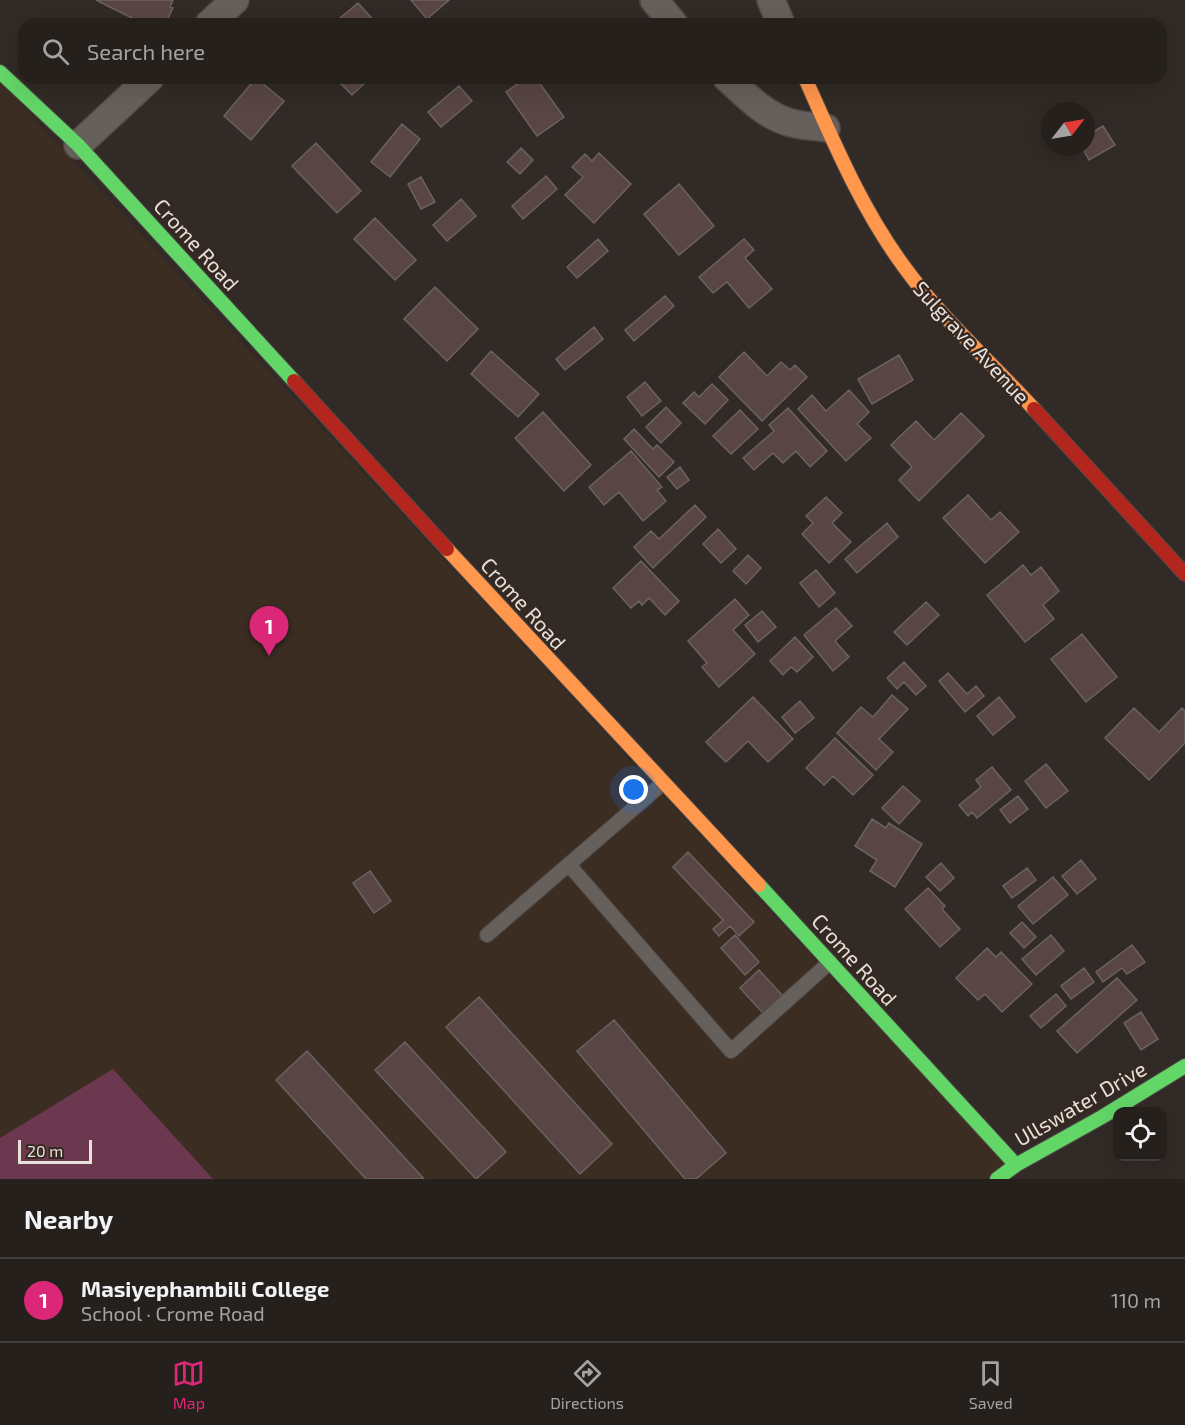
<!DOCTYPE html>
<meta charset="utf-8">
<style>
:root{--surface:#25201c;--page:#312d29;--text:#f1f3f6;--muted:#a3a3a3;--line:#423e3b;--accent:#db2777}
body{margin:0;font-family:"Exo 2",sans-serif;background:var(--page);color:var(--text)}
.controls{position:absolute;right:18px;bottom:18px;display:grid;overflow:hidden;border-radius:12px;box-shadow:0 6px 24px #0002}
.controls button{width:54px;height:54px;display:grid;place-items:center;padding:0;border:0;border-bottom:2px solid var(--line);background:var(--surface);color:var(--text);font:30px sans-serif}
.compass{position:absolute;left:1041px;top:102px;width:54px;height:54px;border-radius:50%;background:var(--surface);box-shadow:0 6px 24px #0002;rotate:59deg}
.scale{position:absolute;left:18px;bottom:15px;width:74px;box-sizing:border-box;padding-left:6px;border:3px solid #e8e0db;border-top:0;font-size:16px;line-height:21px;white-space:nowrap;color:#e8e0db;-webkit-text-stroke:4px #352922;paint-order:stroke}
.you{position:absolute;left:634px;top:790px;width:21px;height:21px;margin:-15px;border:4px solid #fff;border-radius:50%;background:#1a73e8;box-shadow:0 0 0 9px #1a73e833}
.badge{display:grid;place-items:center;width:39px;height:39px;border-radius:50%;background:var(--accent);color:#fff;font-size:20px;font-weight:700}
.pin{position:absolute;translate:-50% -50px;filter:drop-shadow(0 2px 3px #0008)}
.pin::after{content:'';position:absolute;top:32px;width:21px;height:18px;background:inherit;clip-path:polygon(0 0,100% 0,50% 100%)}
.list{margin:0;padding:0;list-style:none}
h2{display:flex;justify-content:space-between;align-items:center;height:78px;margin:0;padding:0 24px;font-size:26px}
h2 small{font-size:20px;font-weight:400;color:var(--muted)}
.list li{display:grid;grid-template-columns:39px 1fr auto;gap:18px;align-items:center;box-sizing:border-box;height:84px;padding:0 24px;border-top:2px solid var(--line)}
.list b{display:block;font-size:22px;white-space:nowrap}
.list p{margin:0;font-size:20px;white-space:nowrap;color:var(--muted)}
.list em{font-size:20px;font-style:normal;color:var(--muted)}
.icon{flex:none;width:33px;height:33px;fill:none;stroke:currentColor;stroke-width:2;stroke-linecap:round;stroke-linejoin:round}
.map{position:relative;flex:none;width:1185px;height:1179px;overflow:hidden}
.search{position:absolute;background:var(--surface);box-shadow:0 6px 24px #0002;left:18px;right:18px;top:18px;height:66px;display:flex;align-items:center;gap:15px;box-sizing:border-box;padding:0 21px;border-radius:18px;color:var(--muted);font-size:22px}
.sheet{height:162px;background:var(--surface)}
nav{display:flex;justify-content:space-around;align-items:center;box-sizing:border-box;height:84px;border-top:2px solid var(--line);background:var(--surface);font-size:16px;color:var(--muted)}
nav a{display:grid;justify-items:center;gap:3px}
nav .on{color:var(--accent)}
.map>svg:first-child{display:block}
</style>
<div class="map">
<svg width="1185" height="1179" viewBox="0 0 1185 1179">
<rect width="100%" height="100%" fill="#312a26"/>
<path fill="#3c2d23" d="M 0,82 L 1005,1164 L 985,1179 L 0,1179 Z"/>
<path fill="#6b3850" d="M 113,1069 L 213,1179 L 0,1179 L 0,1138 Z"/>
<path fill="#594644" stroke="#6a6361" stroke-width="1.5" d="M 96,0 L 173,0 L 170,7 L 173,8 L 165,24 L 144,24 Z
M 411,0 L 449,0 L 427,19 Z
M 358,3 L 377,24 L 345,24 L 340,18 Z
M 256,78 L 284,101 L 251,140 L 224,116 Z
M 335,78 L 366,78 L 368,80 L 352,95 Z
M 526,78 L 536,78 L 564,117 L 537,136 L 506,92 Z
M 459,86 L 472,101 L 441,127 L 428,112 Z
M 402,124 L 420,139 L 390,177 L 371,162 Z
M 1103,126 L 1115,145 L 1089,160 L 1083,149 L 1087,146 L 1086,136 Z
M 316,143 L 361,191 L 337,213 L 292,166 Z
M 521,148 L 533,160 L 520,174 L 507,162 Z
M 599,153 L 631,184 L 594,223 L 565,195 L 583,177 L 572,167 L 585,154 L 592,161 Z
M 546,176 L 557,189 L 523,219 L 512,206 Z
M 421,177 L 435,202 L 421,209 L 408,184 Z
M 679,184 L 714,226 L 679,255 L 644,214 Z
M 461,199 L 476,216 L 447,241 L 433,225 Z
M 375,218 L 416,260 L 395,280 L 354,239 Z
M 598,239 L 608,251 L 577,278 L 567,267 Z
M 744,239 L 754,250 L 745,258 L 772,289 L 749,308 L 727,282 L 713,293 L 699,277 Z
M 435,287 L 478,329 L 447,361 L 404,319 Z
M 665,296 L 674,306 L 634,341 L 625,330 Z
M 594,327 L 603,339 L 565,370 L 556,359 Z
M 491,351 L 539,394 L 518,417 L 471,374 Z
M 744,352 L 767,376 L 781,362 L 790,370 L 795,365 L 807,377 L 762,421 L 719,377 Z
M 899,355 L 913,380 L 872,404 L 858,379 Z
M 645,382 L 661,401 L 642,416 L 627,397 Z
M 712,384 L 728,400 L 705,424 L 683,403 L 694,392 L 699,397 Z
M 849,390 L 869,412 L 857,424 L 871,438 L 846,461 L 798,409 L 812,395 L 826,411 Z
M 666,407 L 681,423 L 661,443 L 646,427 Z
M 788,408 L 827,451 L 810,467 L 796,451 L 783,463 L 773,453 L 754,470 L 743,458 L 774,431 L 769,425 Z
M 740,410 L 758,429 L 731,454 L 713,436 Z
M 543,412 L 591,465 L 564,491 L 515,438 Z
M 961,413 L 984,436 L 919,501 L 899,480 L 912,467 L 891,445 L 916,421 L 934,440 Z
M 634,429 L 653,449 L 657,445 L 674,462 L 659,477 L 624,439 Z
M 631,451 L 662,487 L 657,490 L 666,501 L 643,521 L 619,492 L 604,505 L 589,487 Z
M 680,467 L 689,480 L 677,489 L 667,477 Z
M 968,495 L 991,520 L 1000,512 L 1019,532 L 985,563 L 943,518 Z
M 826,497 L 842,513 L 832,523 L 851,542 L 829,563 L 802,534 L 813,523 L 806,516 Z
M 695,505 L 706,517 L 653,568 L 634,547 L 651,531 L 659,539 Z
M 887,523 L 898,537 L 857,573 L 845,559 Z
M 718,529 L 736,549 L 721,563 L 703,544 Z
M 748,555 L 761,568 L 746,584 L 733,571 Z
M 641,561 L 679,601 L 665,615 L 649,598 L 642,605 L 639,601 L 631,608 L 613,588 Z
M 1023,565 L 1031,575 L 1041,567 L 1059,591 L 1043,605 L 1054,619 L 1025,642 L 987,595 Z
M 816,570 L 835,593 L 819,607 L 800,583 Z
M 735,599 L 749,615 L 733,630 L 755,654 L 719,687 L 702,667 L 707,663 L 688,641 Z
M 926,602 L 939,615 L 907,645 L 894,632 Z
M 836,608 L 852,626 L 835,641 L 849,657 L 833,671 L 804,635 Z
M 762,611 L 776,627 L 758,642 L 745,625 Z
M 1082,634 L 1117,677 L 1086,702 L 1051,659 Z
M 795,637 L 813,657 L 797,672 L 791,667 L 783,675 L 770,661 Z
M 904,662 L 926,686 L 916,695 L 904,682 L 897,689 L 887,678 Z
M 948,673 L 967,694 L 976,686 L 984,696 L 965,712 L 939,681 Z
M 892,695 L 908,709 L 879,739 L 893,752 L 876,770 L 837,733 L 861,707 L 873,717 Z
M 753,697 L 793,739 L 768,762 L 748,741 L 726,762 L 706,742 Z
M 999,697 L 1015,717 L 993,735 L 977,716 Z
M 800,701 L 814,718 L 795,733 L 782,717 Z
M 1134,708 L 1159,732 L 1182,708 L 1185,711 L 1185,743 L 1149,780 L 1105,738 Z
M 835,738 L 873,775 L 853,795 L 833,776 L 824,785 L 806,768 Z
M 1046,764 L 1068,791 L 1046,808 L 1025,781 Z
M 992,767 L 1011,790 L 977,818 L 972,812 L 968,816 L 959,805 L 981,787 L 976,780 Z
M 903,786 L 920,801 L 899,824 L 882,808 Z
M 1018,796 L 1028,809 L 1010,823 L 1000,810 Z
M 872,819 L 886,828 L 889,823 L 922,844 L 895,887 L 870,871 L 877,860 L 855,846 Z
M 688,852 L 754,922 L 739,936 L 730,926 L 719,936 L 713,929 L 723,920 L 673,867 Z
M 1081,860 L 1096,879 L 1077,894 L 1062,876 Z
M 941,863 L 954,878 L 940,891 L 926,877 Z
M 1027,868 L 1036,880 L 1012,898 L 1003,886 Z
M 370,871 L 391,901 L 374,913 L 353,883 Z
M 1053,877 L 1068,895 L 1033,924 L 1018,906 Z
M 928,888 L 945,906 L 942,909 L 960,929 L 940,947 L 905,909 Z
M 1022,922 L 1036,937 L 1024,948 L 1010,933 Z
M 735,935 L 759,962 L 745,975 L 721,948 Z
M 1051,935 L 1064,951 L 1036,975 L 1022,959 Z
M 1132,945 L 1145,962 L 1127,974 L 1122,968 L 1103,982 L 1096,972 Z
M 987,948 L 996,957 L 1001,952 L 1032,984 L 1002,1012 L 985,994 L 978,1000 L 956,978 Z
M 1084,968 L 1094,982 L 1071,999 L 1061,986 Z
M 759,970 L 782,995 L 763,1013 L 740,988 Z
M 1117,978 L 1137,1000 L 1077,1053 L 1057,1031 Z
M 1056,994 L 1066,1006 L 1041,1028 L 1030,1016 Z
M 479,997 L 612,1144 L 580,1174 L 446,1027 Z
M 1141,1012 L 1158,1039 L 1141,1050 L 1124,1023 Z
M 614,1020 L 726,1153 L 696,1179 L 685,1179 L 577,1051 Z
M 405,1042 L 506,1152 L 476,1179 L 375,1070 Z
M 307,1051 L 424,1179 L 366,1179 L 276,1080 Z"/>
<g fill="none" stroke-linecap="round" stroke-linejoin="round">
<defs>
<path id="lane" d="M 569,865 L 731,1051 L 830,962
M 487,935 L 663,783"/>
<path id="street" d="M 654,0 L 674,24
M 771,0 L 781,24
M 209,24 L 235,0
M 727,78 C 745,94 764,115 788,122 C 800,126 814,126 826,128
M 78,145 L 150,78"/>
<path id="fast" d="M 0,72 L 78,145 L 294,381
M 759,885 L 1016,1165
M 997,1179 L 1016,1165 L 1102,1117 L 1185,1066"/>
<path id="slow" d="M 805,78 C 834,143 862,210 905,268 C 942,319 991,362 1034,409
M 447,549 L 759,885"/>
<path id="jam" d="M 294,381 L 447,549
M 1034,409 L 1185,574"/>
</defs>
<use href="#lane" stroke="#4e4844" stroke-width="16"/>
<use href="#street" stroke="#4e4844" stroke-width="30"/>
<use href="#fast" stroke="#4e4844" stroke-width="16"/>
<use href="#slow" stroke="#4e4844" stroke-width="16"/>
<use href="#jam" stroke="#4e4844" stroke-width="16"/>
<use href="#lane" stroke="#66605c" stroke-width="14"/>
<use href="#street" stroke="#66605c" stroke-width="27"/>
<use href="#fast" stroke="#63d668" stroke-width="14"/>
<use href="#slow" stroke="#ff974d" stroke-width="14"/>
<use href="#jam" stroke="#b3261e" stroke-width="14"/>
</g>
<g text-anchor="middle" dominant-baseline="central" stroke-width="5" stroke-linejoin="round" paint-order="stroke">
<g font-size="21" fill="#e8e0db" stroke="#352922">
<text transform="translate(197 244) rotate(48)">Crome Road</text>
<text transform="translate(972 342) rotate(47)">Sulgrave Avenue</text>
<text transform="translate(524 603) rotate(48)">Crome Road</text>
<text transform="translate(855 959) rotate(48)">Crome Road</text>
<text transform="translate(1080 1103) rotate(-30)">Ullswater Drive</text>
</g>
</g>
</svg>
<div class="controls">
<button><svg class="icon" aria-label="locate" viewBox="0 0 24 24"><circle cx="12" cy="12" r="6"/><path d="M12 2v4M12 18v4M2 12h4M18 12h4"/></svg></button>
</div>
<svg class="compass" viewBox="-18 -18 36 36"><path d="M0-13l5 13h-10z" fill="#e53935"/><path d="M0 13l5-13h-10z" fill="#a3a3a3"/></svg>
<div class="scale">20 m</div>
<div class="you"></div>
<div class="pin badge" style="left:269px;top:656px">1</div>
<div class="search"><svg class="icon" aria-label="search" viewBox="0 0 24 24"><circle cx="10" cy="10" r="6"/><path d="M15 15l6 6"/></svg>Search here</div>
</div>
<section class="sheet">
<h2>Nearby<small></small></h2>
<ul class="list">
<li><span class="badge">1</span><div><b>Masiyephambili College</b><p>School · Crome Road</p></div><em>110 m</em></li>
</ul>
</section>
<nav>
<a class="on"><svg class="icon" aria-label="map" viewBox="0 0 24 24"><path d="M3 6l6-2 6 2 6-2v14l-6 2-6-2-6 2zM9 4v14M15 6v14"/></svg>Map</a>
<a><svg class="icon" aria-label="directions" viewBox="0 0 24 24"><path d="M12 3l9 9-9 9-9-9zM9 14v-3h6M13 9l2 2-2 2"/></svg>Directions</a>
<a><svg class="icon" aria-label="saved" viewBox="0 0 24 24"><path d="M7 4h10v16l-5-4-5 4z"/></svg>Saved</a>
</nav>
